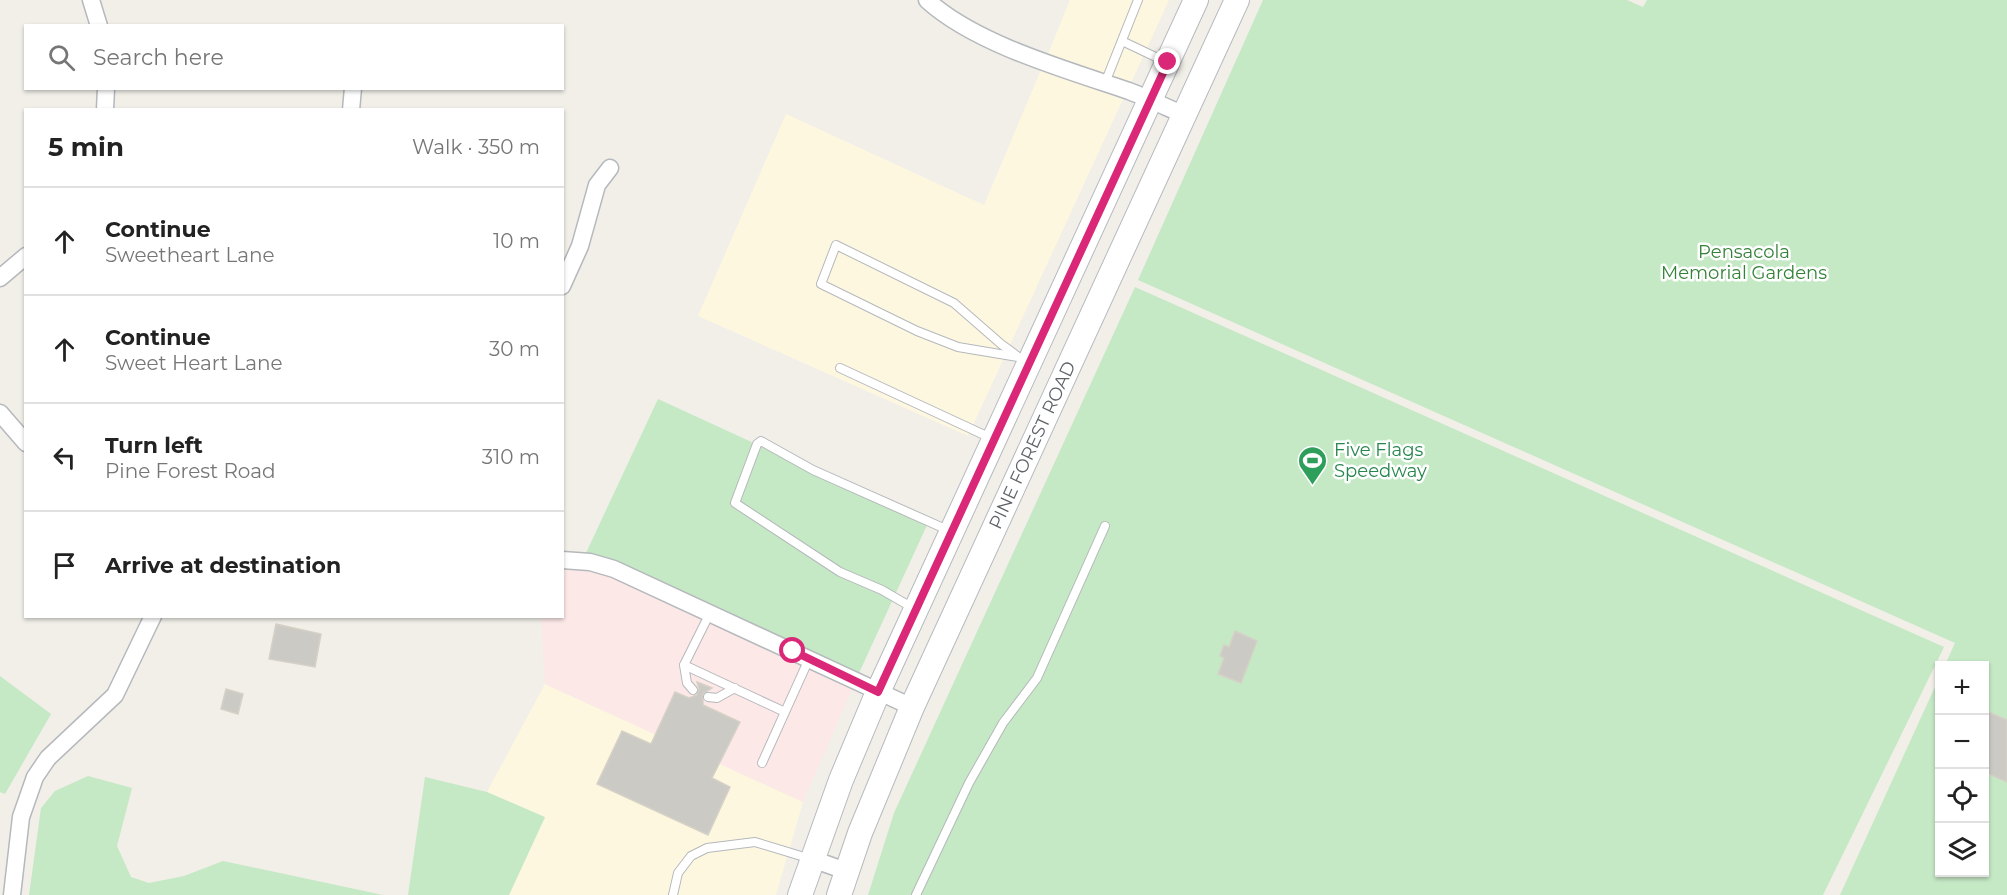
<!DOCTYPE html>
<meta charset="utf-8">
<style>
:root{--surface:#fff;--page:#f2f2f2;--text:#222;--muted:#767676;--line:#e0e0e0}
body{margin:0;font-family:Montserrat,sans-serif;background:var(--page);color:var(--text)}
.controls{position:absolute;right:18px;bottom:18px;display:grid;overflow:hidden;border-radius:0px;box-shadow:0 2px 4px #0004}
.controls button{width:54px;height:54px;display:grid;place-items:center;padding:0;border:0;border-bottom:2px solid var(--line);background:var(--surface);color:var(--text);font:30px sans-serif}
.stop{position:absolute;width:18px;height:18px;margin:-14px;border:4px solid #db2777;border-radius:50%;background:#fff}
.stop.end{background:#db2777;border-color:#fff;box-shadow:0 2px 6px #0008}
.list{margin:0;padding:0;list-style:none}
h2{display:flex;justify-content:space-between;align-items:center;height:78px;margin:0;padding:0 24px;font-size:26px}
h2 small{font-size:20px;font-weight:400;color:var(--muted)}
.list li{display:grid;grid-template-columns:39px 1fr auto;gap:18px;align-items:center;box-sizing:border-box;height:108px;padding:0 24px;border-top:2px solid var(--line)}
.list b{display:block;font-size:22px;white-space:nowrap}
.list p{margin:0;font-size:20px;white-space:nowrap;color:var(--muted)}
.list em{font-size:20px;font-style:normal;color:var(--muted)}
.icon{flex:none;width:33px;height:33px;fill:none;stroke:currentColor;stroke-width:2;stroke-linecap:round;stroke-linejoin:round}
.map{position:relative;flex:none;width:2007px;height:895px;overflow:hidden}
.search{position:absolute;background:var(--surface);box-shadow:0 2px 4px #0004;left:24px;top:24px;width:540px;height:66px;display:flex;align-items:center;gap:15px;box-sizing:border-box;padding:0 21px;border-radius:0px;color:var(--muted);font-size:22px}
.panel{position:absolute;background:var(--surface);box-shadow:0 2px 4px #0004;left:24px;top:108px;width:540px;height:510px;border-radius:0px}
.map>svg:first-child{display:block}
</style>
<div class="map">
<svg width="2007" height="895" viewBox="0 0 2007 895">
<rect width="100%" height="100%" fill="#f1efe8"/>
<path fill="#fef7e0" d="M 1070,0 L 1169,0 L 1131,83 L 1048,54 Z
M 1041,70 L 1123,99 L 968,436 L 698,316 L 786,114 L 984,205 Z
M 545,684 L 803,802 L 776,895 L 509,895 L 545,818 L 487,792 Z"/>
<path fill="#fce8e6" d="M 563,569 L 588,570 L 611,577 L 852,689 L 803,802 L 545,684 L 541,617 L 562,616 Z"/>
<path fill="#c5e8c5" d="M 1263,0 L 1627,0 L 1643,7 L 1647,0 L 2007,0 L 2007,895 L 1840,895 L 1939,678 L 1940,872 L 1984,872 L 1984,666 L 1945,665 L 1955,643 L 1138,280 Z
M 1135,287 L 1944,647 L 1823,895 L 868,895 L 894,813 Z
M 658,399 L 928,523 L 859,673 L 618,561 L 586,553 Z
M 0,676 L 51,714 L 5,794 L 0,792 Z
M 88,776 L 132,788 L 117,846 L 131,877 L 149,883 L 184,876 L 223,861 L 383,895 L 29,895 L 41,808 L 55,791 Z
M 425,777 L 487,792 L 545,817 L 509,895 L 408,895 Z"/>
<path fill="#cccac5" stroke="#d6d1c6" stroke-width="1.5" d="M 276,624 L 321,634 L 315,667 L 269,659 Z
M 1235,631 L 1257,641 L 1241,683 L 1218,674 L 1224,658 L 1220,656 L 1224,645 L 1229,647 Z
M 697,682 L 712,688 L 703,694 L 703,705 L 740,722 L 712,778 L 730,787 L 708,835 L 597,784 L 622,731 L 651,744 L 675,692 L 689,698 L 697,695 L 699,689 Z
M 226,689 L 243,694 L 238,714 L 221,709 Z
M 1984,710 L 2007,720 L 2007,782 L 1984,772 Z"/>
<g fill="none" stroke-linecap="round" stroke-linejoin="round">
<defs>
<path id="lane" d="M 1122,41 L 1164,61
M 1105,83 L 1138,0
M 1018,357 L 958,347 L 917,331 L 821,284 L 836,245 L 954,303 L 1001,344 L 1028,364
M 840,368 L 993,439
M 913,608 L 882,590 L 840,572 L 735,503 L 757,444 L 761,441 L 813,470 L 950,531
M 710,613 L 684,665 L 785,712 L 809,659
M 684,665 L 687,683 L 693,690
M 708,697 L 717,698 L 735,688
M 762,763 L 785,712
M 673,895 L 678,873 L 691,856 L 707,848 L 755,842 L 811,859
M 916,895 L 969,783 L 1003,723 L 1037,678 L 1105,526"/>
<path id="street" d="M 91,0 L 99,26
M 927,0 C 975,44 1067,70 1129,91 C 1147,98 1166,107 1184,115
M 105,110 L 106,88
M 351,110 L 353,88
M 0,278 L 26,256
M 562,286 L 580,246 L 597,185 L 610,168
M 0,413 L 26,443
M 562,560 L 590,562 L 614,569 L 912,707
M 812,859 L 846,871
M 12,895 L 21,817 L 35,777 L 48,758 L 115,695 L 153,616"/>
<g id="secondary">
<path d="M 800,895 L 841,780 L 878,692 L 1196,0"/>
<path id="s1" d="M 839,895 L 860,833 L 912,707 L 1237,0"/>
</g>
</defs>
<use href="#lane" stroke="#b5b8bc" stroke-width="10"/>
<use href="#street" stroke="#b5b8bc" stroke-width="19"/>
<use href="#secondary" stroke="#b6babf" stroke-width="26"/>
<use href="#lane" stroke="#fff" stroke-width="8"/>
<use href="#street" stroke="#fff" stroke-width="16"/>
<use href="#secondary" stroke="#fff" stroke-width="24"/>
</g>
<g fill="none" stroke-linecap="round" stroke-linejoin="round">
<path stroke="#db2777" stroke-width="8" d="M 793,651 L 878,692 L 1168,62"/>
</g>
<defs>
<symbol id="stadium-pin" viewBox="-11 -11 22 30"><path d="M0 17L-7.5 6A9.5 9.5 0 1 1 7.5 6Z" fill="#2e9e5b" stroke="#fff"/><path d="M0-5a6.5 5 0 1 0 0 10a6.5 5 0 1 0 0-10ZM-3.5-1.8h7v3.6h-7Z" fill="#fff"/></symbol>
</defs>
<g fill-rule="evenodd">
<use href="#stadium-pin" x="1296" y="444" width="33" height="45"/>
</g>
<g text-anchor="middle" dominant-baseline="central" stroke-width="5" stroke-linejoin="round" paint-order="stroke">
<g font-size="18" fill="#348238" stroke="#fff">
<text x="1744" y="252">Pensacola<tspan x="1744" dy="21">Memorial Gardens</tspan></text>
</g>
<g font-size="18" fill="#5f6368" stroke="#fff">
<text stroke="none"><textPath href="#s1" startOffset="490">PINE FOREST ROAD</textPath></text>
</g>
<g font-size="18" fill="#27864d" stroke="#fff" text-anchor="start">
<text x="1334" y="450">Five Flags<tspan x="1334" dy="21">Speedway</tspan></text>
</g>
</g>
</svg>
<div class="controls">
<button>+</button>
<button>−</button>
<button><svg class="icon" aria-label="locate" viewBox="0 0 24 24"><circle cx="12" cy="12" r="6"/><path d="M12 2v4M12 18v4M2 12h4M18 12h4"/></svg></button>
<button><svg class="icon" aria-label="layers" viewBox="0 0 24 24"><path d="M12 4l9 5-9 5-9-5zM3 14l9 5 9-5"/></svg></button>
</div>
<div class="stop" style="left:793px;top:651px"></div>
<div class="stop end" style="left:1168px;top:62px"></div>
<div class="search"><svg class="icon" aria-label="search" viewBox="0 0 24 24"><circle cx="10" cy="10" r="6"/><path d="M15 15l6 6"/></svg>Search here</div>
<section class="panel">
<h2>5 min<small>Walk · 350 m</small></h2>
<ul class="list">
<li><svg class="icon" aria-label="ahead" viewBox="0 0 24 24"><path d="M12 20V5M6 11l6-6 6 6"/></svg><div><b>Continue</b><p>Sweetheart Lane</p></div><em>10 m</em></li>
<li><svg class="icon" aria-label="ahead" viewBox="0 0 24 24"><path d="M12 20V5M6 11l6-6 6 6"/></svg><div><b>Continue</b><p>Sweet Heart Lane</p></div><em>30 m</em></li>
<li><svg class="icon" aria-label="left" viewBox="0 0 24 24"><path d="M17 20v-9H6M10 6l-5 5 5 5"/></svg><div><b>Turn left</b><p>Pine Forest Road</p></div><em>310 m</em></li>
<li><svg class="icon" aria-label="arrive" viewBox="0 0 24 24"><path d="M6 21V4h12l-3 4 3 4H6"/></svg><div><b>Arrive at destination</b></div></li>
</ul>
</section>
</div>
